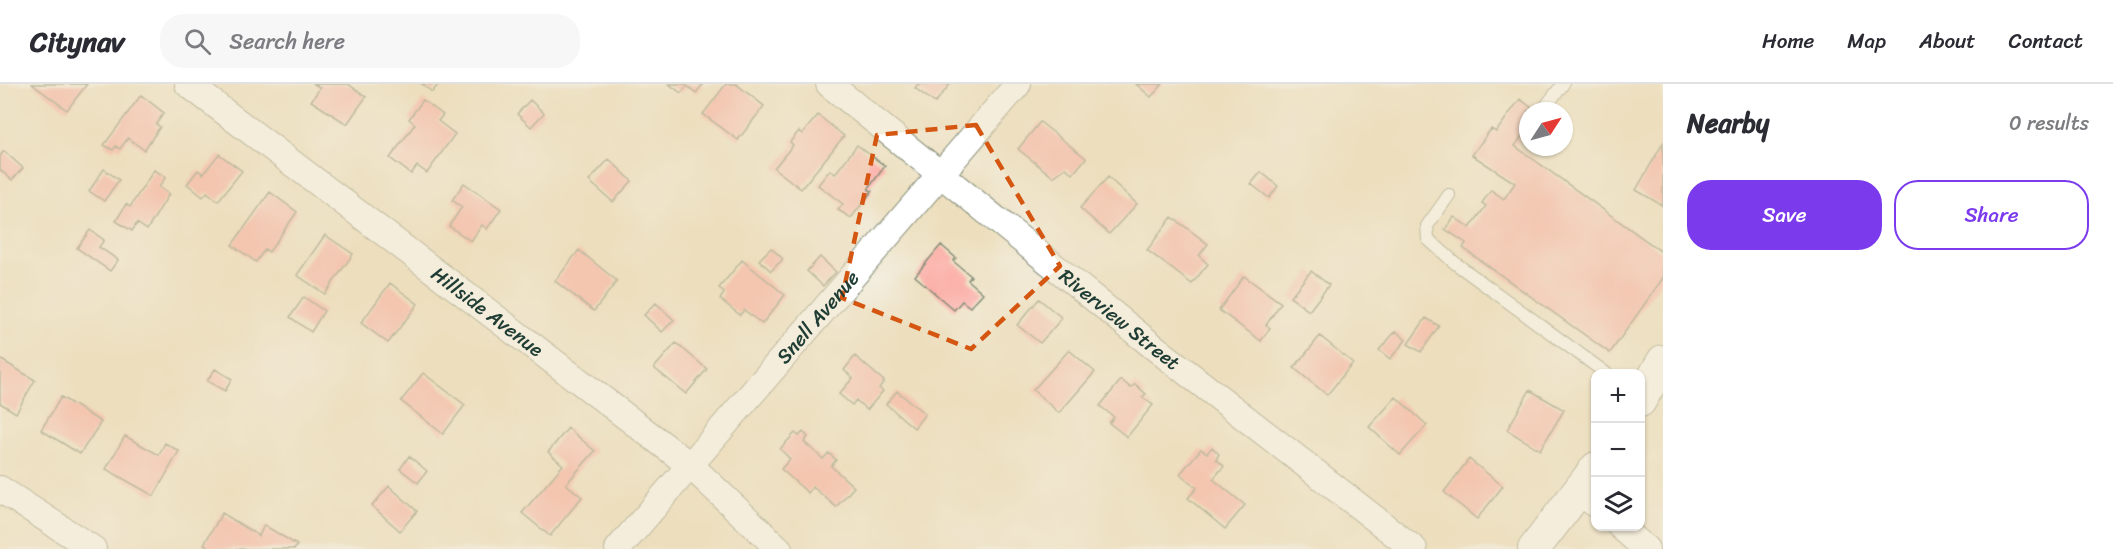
<!DOCTYPE html>
<meta charset="utf-8">
<style>
:root{--surface:#fff;--page:#f7f7f7;--text:#2b2b33;--muted:#7c7c81;--line:#e1e1e2;--accent:#7c3aed}
body{margin:0;font-family:Sriracha,sans-serif;background:var(--page);color:var(--text)}
.controls{position:absolute;right:18px;bottom:18px;display:grid;overflow:hidden;border-radius:12px;box-shadow:0 2px 4px #0004}
.controls button{width:54px;height:54px;display:grid;place-items:center;padding:0;border:0;border-bottom:2px solid var(--line);background:var(--surface);color:var(--text);font:30px sans-serif}
.compass{position:absolute;left:1519px;top:18px;width:54px;height:54px;border-radius:50%;background:var(--surface);box-shadow:0 2px 4px #0004;rotate:54deg}
.list{margin:0;padding:0;list-style:none}
h2{display:flex;justify-content:space-between;align-items:center;height:78px;margin:0;padding:0 24px;font-size:26px}
h2 small{font-size:20px;font-weight:400;color:var(--muted)}
.actions{display:flex;gap:12px;padding:18px 24px}
.actions a{flex:1;padding:14px 0;border:2px solid var(--accent);border-radius:24px;text-align:center;font-size:21px;color:var(--accent)}
.actions .main{background:var(--accent);color:#fff}
.icon{flex:none;width:33px;height:33px;fill:none;stroke:currentColor;stroke-width:2;stroke-linecap:round;stroke-linejoin:round}
.map{position:relative;flex:none;width:1663px;height:465px;overflow:hidden}
header{display:flex;align-items:center;gap:36px;box-sizing:border-box;height:84px;padding:0 30px;background:var(--surface);border-bottom:2px solid var(--line)}
header strong{font-size:28px}
nav{display:flex;gap:33px;margin-inline-start:auto;font-size:21px}
.search{width:420px;height:54px;background:var(--page);display:flex;align-items:center;gap:15px;box-sizing:border-box;padding:0 21px;border-radius:24px;color:var(--muted);font-size:22px}
main{display:flex}
aside{flex:1;background:var(--surface)}
.map>svg:first-child{display:block}
</style>
<header>
<strong>Citynav</strong>
<div class="search"><svg class="icon" aria-label="search" viewBox="0 0 24 24"><circle cx="10" cy="10" r="6"/><path d="M15 15l6 6"/></svg>Search here</div>
<nav><a>Home</a><a>Map</a><a>About</a><a>Contact</a></nav>
</header>
<main>
<div class="map">
<svg width="1663" height="465" viewBox="0 0 1663 465">
<rect width="100%" height="100%" fill="#f6f6f2"/>
<filter id="ink" filterUnits="userSpaceOnUse"><feTurbulence type="fractalNoise" baseFrequency=".0167" numOctaves="2"/><feDisplacementMap in="SourceGraphic" scale="12" xChannelSelector="R" yChannelSelector="G"/><feConvolveMatrix kernelMatrix="1 2 1 2 8 2 1 2 1" color-interpolation-filters="sRGB"/></filter>
<filter id="wash" filterUnits="userSpaceOnUse"><feTurbulence type="fractalNoise" baseFrequency=".008" numOctaves="4" result="noise"/><feDisplacementMap in="SourceGraphic" scale="24" xChannelSelector="R" yChannelSelector="G"/><feGaussianBlur stdDeviation="1.35" result="paint"/><feColorMatrix in="noise" values="0 0 0 0 0 0 0 0 0 0 0 0 0 0 0 0 0 1.4 0 .05"/><feComposite in="paint" operator="in"/></filter>
<g filter="url(#wash)">
<rect width="100%" height="100%" fill="#eddfbe"/>
<g id="blocks">
<path fill="#fca69e" d="M 32,0 L 87,0 L 67,26 Z
M 314,0 L 348,0 L 366,13 L 347,40 L 311,17 L 320,4 Z
M 422,0 L 439,0 L 432,8 Z
M 669,0 L 703,0 L 696,9 L 687,2 L 681,9 Z
M 726,0 L 736,0 L 764,22 L 738,56 L 703,30 Z
M 918,0 L 950,0 L 935,19 L 915,4 Z
M 1136,0 L 1163,0 L 1151,13 Z
M 141,11 L 164,29 L 156,40 L 160,43 L 144,66 L 128,54 L 120,65 L 116,62 L 113,66 L 104,61 Z
M 1520,15 L 1536,27 L 1528,27 L 1528,43 L 1515,62 L 1663,169 L 1663,194 L 1610,269 L 1463,164 L 1466,159 L 1445,145 L 1454,133 L 1470,144 L 1486,122 L 1482,119 L 1491,106 L 1504,115 L 1515,99 L 1472,71 L 1491,45 L 1496,48 Z
M 423,16 L 443,31 L 438,37 L 455,50 L 427,89 L 417,82 L 411,90 L 390,74 L 415,40 L 409,35 Z
M 530,16 L 544,29 L 531,43 L 517,30 Z
M 818,31 L 844,52 L 801,105 L 774,84 L 793,61 L 790,58 L 799,47 L 802,50 Z
M 1040,38 L 1086,74 L 1073,90 L 1066,84 L 1053,93 L 1018,65 Z
M 1663,59 L 1663,122 L 1636,106 Z
M 857,61 L 885,82 L 868,105 L 872,107 L 851,134 L 838,126 L 843,120 L 818,101 L 830,86 L 835,90 Z
M 4,67 L 23,84 L 12,96 L 0,86 L 0,72 Z
M 219,70 L 242,87 L 218,117 L 207,108 L 203,113 L 187,100 L 198,86 L 203,90 Z
M 609,75 L 632,97 L 613,118 L 589,97 Z
M 104,85 L 119,96 L 104,117 L 89,107 Z
M 154,86 L 166,93 L 159,103 L 169,110 L 147,146 L 137,139 L 132,147 L 116,137 L 126,120 L 130,123 Z
M 1261,88 L 1278,102 L 1269,114 L 1251,100 Z
M 1108,93 L 1137,120 L 1109,150 L 1080,124 Z
M 464,99 L 501,125 L 487,145 L 482,141 L 471,157 L 449,142 L 462,123 L 452,116 Z
M 270,108 L 297,128 L 269,168 L 265,165 L 256,178 L 232,161 Z
M 1172,133 L 1208,160 L 1199,172 L 1208,180 L 1192,200 L 1147,166 Z
M 90,146 L 104,156 L 99,163 L 118,176 L 110,187 L 77,164 Z
M 325,151 L 353,170 L 325,210 L 297,191 Z
M 941,161 L 956,174 L 953,177 L 971,192 L 968,196 L 983,209 L 970,223 L 962,217 L 954,226 L 915,192 Z
M 771,164 L 783,175 L 771,187 L 759,176 Z
M 579,166 L 617,197 L 594,227 L 555,197 Z
M 820,173 L 836,188 L 823,202 L 807,187 Z
M 742,176 L 785,211 L 762,240 L 744,226 L 740,231 L 720,215 L 724,209 L 719,204 Z
M 1311,187 L 1329,201 L 1309,227 L 1290,213 Z
M 1244,192 L 1281,219 L 1266,241 L 1270,244 L 1261,257 L 1219,226 Z
M 390,199 L 418,220 L 388,259 L 361,239 Z
M 304,213 L 324,227 L 311,248 L 290,233 Z
M 1039,215 L 1062,234 L 1040,259 L 1017,241 Z
M 656,219 L 674,236 L 662,248 L 644,231 Z
M 1426,234 L 1439,242 L 1421,268 L 1408,260 Z
M 1396,247 L 1406,256 L 1390,275 L 1379,266 Z
M 1320,252 L 1353,279 L 1327,311 L 1294,284 Z
M 676,259 L 707,285 L 686,310 L 654,284 Z
M 1069,266 L 1095,288 L 1059,329 L 1033,306 Z
M 855,272 L 884,297 L 879,304 L 883,307 L 867,326 L 856,316 L 852,321 L 839,310 L 853,294 L 844,286 Z
M 0,275 L 35,296 L 16,329 L 0,319 Z
M 215,285 L 232,295 L 225,307 L 207,297 Z
M 423,289 L 465,321 L 443,350 L 401,317 Z
M 1121,296 L 1131,304 L 1135,300 L 1146,310 L 1142,313 L 1153,321 L 1127,353 L 1109,339 L 1114,333 L 1100,322 Z
M 1530,306 L 1564,326 L 1540,366 L 1507,346 Z
M 897,307 L 925,330 L 914,344 L 886,320 Z
M 61,313 L 101,338 L 80,370 L 41,346 Z
M 1396,313 L 1427,341 L 1400,371 L 1369,343 Z
M 568,344 L 595,367 L 566,400 L 582,413 L 550,452 L 522,429 L 563,381 L 548,368 Z
M 803,348 L 808,353 L 804,358 L 823,375 L 829,369 L 836,376 L 831,382 L 854,403 L 836,423 L 813,403 L 808,409 L 781,385 L 790,375 L 780,365 L 795,349 L 799,352 Z
M 125,352 L 159,371 L 165,359 L 179,367 L 154,412 L 106,385 Z
M 1212,363 L 1219,370 L 1216,375 L 1224,382 L 1213,395 L 1245,421 L 1225,445 L 1188,414 L 1197,404 L 1180,390 L 1201,365 L 1207,369 Z
M 409,372 L 427,387 L 418,399 L 400,385 Z
M 1469,375 L 1503,402 L 1477,435 L 1444,408 Z
M 389,402 L 417,427 L 400,447 L 372,422 Z
M 222,429 L 259,452 L 264,441 L 297,461 L 295,465 L 212,465 L 204,460 Z"/>
</g>
</g>
<g filter="url(#ink)">
<use href="#blocks" fill-opacity="0" stroke="#868e79" stroke-width="1.5"/>
<g fill="none" stroke-linecap="round" stroke-linejoin="round">
<defs>
<path id="service" d="M 1546,22 L 1563,0
M 1449,111 L 1427,142 L 1428,155 L 1455,179 L 1607,290"/>
<g id="minor">
<path id="s1" d="M 188,0 L 691,382 L 779,465"/>
<path id="s2" d="M 829,0 L 1154,263 L 1414,465"/>
<path d="M 0,405 L 93,465"/>
<path d="M 1579,406 L 1596,421"/>
<path d="M 1620,442 L 1646,465"/>
<path id="s3" d="M 618,465 L 1018,0"/>
</g>
<path id="tertiary" d="M 1640,317 L 1663,277
M 1534,465 L 1596,384"/>
</defs>
<use href="#service" stroke="#868e79" stroke-width="14"/>
<use href="#minor" stroke="#868e79" stroke-width="28"/>
<use href="#tertiary" stroke="#868e79" stroke-width="34"/>
<use href="#service" stroke="#fff" stroke-width="12"/>
<use href="#minor" stroke="#fff" stroke-width="26"/>
<use href="#tertiary" stroke="#fff" stroke-width="32"/>
</g>
</g>
<path d="M0 0H1663V465H0ZM 976,41 L 1060,182 L 971,265 L 842,214 L 877,51 Z" fill="#eddfbe" fill-opacity=".55" fill-rule="evenodd"/>
<path fill="none" stroke="#d45610" stroke-width="4.5" stroke-dasharray="12 8" stroke-linejoin="round" d="M 976,41 L 1060,182 L 971,265 L 842,214 L 877,51 Z"/>
<g text-anchor="middle" dominant-baseline="central" stroke-width="5" stroke-linejoin="round" paint-order="stroke">
<g font-size="20" fill="#1f3d34" stroke="#f6f6f2">
<text stroke="none"><textPath href="#s1" startOffset="376">Hillside Avenue</textPath></text>
<text stroke="none"><textPath href="#s3" startOffset="306">Snell Avenue</textPath></text>
<text stroke="none"><textPath href="#s2" startOffset="374">Riverview Street</textPath></text>
</g>
</g>
</svg>
<div class="controls">
<button>+</button>
<button>−</button>
<button><svg class="icon" aria-label="layers" viewBox="0 0 24 24"><path d="M12 4l9 5-9 5-9-5zM3 14l9 5 9-5"/></svg></button>
</div>
<svg class="compass" viewBox="-18 -18 36 36"><path d="M0-13l5 13h-10z" fill="#e53935"/><path d="M0 13l5-13h-10z" fill="#7c7c81"/></svg>
</div>
<aside>
<h2>Nearby<small>0 results</small></h2>
<ul class="list">
</ul>
<div class="actions"><a class="main">Save</a><a>Share</a></div>
</aside>
</main>
